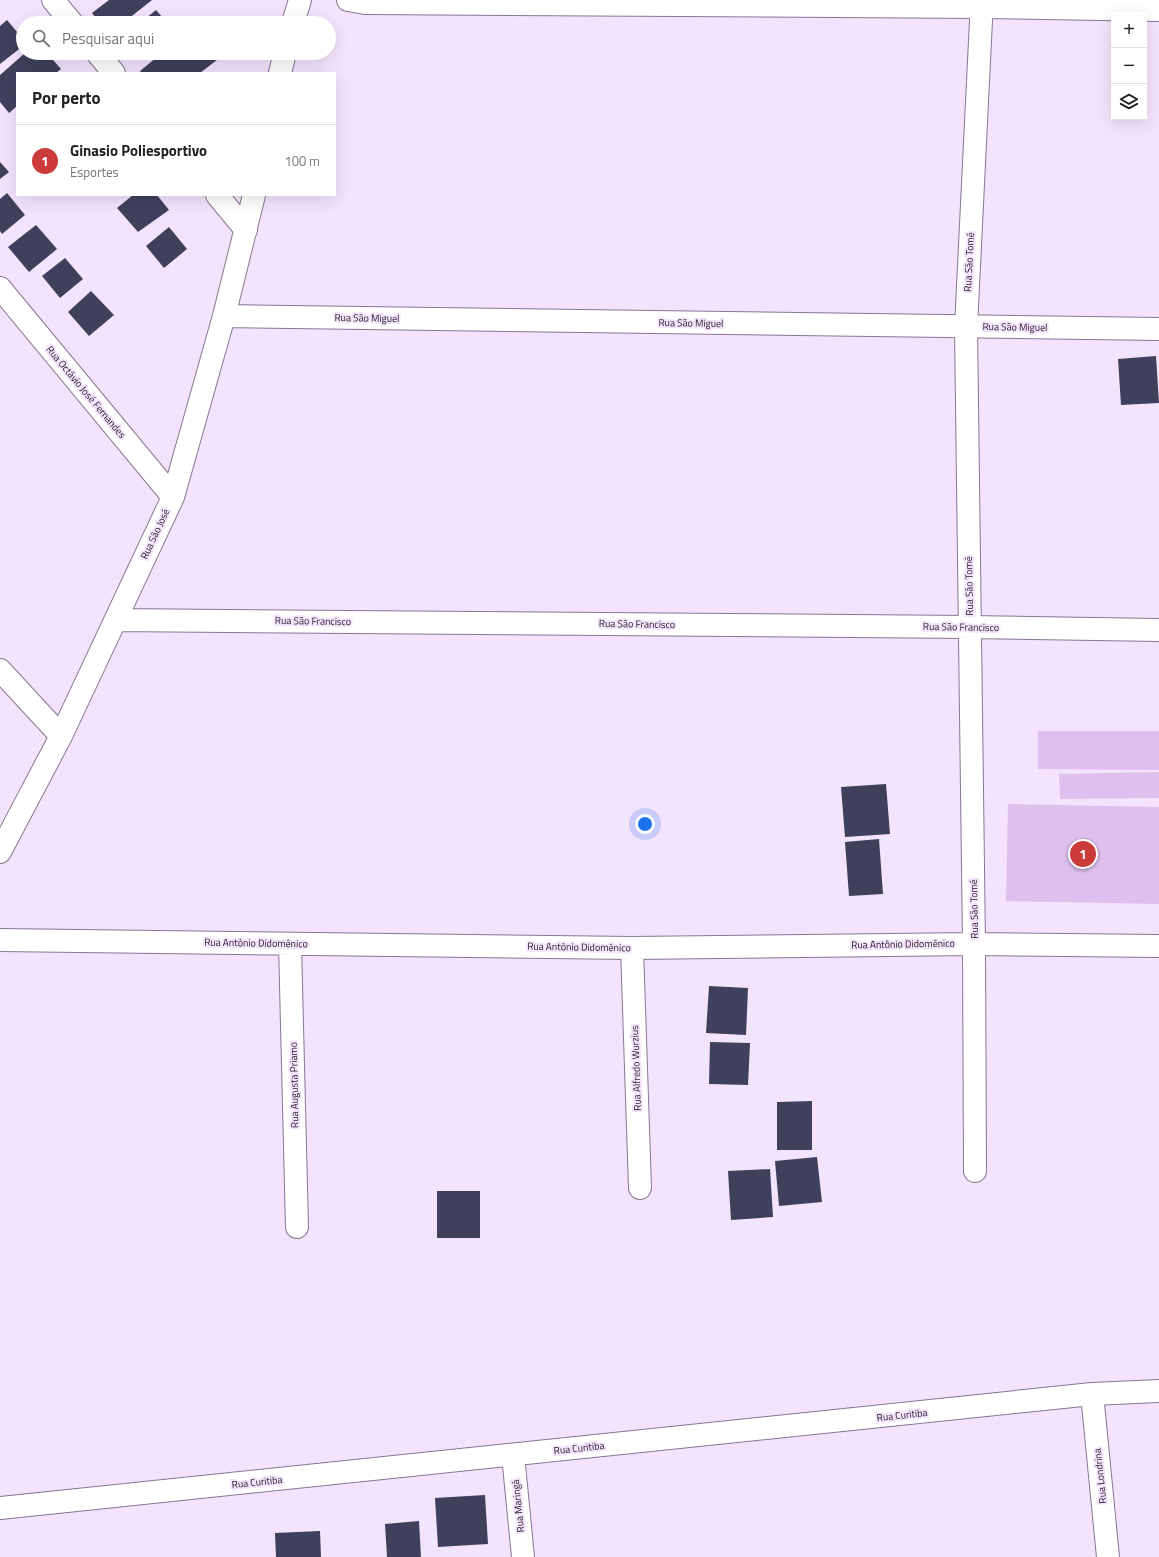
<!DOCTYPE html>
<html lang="pt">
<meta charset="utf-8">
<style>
:root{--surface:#fff;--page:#f2f2f2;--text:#222;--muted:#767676;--line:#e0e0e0;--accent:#ca3b3a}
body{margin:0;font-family:"Titillium Web",sans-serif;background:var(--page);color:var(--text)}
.controls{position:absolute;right:12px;top:12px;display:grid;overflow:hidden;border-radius:0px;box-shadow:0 4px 16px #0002}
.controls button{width:36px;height:36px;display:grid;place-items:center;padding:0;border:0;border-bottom:1px solid var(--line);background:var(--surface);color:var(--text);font:20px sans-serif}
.you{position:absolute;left:645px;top:824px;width:14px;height:14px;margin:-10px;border:3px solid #fff;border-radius:50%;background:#1a73e8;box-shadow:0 0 0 6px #1a73e833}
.badge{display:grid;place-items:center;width:26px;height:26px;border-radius:50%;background:var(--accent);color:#fff;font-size:13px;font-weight:700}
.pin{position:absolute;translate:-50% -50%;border:2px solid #fff;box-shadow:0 1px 4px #0006}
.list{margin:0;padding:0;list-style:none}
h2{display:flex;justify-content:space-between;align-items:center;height:52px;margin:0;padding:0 16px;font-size:17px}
h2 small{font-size:13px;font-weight:400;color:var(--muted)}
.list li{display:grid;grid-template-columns:26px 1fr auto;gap:12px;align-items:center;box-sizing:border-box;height:72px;padding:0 16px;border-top:1px solid var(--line)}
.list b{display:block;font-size:15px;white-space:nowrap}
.list p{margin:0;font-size:13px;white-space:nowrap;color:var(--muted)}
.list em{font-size:13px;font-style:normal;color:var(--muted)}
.icon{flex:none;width:22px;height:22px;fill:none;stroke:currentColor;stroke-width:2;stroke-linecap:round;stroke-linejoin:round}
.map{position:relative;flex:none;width:1159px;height:1557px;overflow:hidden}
.search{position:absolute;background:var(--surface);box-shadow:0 4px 16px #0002;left:16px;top:16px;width:320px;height:44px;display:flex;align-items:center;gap:10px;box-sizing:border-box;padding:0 14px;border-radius:22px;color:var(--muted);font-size:15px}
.panel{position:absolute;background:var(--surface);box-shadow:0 4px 16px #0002;left:16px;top:72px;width:320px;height:124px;border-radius:0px}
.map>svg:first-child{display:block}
</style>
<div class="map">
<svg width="1159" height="1557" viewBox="0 0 1159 1557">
<rect width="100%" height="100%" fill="#f4e3fc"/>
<path fill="#debfed" d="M 1038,731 L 1159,731 L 1159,770 L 1038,769 Z
M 1159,772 L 1159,798 L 1060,799 L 1059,774 Z
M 1008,804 L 1159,807 L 1159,904 L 1006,901 Z"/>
<path fill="#3f405c" d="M 109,0 L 152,0 L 123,23 L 100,23 L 92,13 Z
M 156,10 L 167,23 L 140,23 Z
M 7,20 L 23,39 L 23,46 L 0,64 L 0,26 Z
M 25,53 L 47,53 L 61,69 L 56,73 L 17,73 L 17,106 L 9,113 L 0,102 L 0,75 Z
M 162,53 L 226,53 L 200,73 L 141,73 L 140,71 Z
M 0,162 L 9,172 L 0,179 Z
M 7,193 L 25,215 L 2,234 L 0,231 L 0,199 Z
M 133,195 L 157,195 L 169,210 L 138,232 L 117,208 Z
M 36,225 L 57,249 L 29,272 L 8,247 Z
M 169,227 L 187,249 L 164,268 L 146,246 Z
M 65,258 L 83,279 L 60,298 L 42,276 Z
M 91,291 L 114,315 L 89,336 L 68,312 Z
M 1156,356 L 1159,403 L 1121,405 L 1118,359 Z
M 886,784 L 890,834 L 845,837 L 841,787 Z
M 879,839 L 883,894 L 849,896 L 845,842 Z
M 709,986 L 748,988 L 746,1035 L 706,1033 Z
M 710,1042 L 750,1043 L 748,1085 L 709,1084 Z
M 812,1101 L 812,1150 L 777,1150 L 777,1102 Z
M 817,1157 L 822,1202 L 779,1206 L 775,1161 Z
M 770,1169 L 773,1217 L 731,1220 L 728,1171 Z
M 437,1191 L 480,1191 L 480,1238 L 437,1238 Z
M 485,1495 L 488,1544 L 438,1547 L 435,1498 Z
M 419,1521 L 421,1557 L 387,1557 L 385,1524 Z
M 320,1531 L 321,1557 L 276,1557 L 275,1533 Z"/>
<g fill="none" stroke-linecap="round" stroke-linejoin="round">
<defs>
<path id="minor" d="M 53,0 L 72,23
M 348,0 L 365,3 L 981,7 L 1159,10
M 293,23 L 300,0
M 97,53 L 114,73
M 280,73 L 285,53
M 217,195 L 246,230
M 0,288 L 173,497
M 224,316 L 1159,329
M 116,620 L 969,627 L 1159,630
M 0,670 L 61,736
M 0,852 L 61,736 L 173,497 L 224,316 L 254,195
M 0,940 L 632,948 L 974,944 L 1159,946
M 290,944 L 297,1227
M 632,948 L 640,1188
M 975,1171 L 974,944 L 966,327 L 982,0
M 1092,1394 L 1108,1557
M 513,1455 L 523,1557
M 0,1508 L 1092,1394 L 1159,1391"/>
</defs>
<use href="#minor" stroke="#897692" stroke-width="24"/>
<use href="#minor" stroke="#fff" stroke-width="22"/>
</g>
<g text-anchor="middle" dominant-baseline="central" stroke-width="4" stroke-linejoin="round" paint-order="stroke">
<g font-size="10" fill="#221a26" stroke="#f4e3fc">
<text transform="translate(969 262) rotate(-87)">Rua São Tomé</text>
<text transform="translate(367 318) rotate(1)">Rua São Miguel</text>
<text transform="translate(691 323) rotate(1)">Rua São Miguel</text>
<text transform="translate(1015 327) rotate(1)">Rua São Miguel</text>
<text transform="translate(86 392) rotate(50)">Rua Octávio José Fernandes</text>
<text transform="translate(155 534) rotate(-65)">Rua São José</text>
<text transform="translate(969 586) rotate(-91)">Rua São Tomé</text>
<text transform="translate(313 621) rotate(1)">Rua São Francisco</text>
<text transform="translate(637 624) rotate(1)">Rua São Francisco</text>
<text transform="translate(961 627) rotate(1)">Rua São Francisco</text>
<text transform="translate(974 909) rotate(-91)">Rua São Tomé</text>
<text transform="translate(256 943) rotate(1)">Rua Antônio Didomênico</text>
<text transform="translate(903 944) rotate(-1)">Rua Antônio Didomênico</text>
<text transform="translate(579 947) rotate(1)">Rua Antônio Didomênico</text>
<text transform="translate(636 1068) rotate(-92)">Rua Alfredo Wurzius</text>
<text transform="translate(294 1085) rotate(-91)">Rua Augusta Priamo</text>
<text transform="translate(902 1415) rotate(-6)">Rua Curitiba</text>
<text transform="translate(579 1448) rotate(-6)">Rua Curitiba</text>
<text transform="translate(1100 1476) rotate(-96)">Rua Londrina</text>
<text transform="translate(257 1482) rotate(-6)">Rua Curitiba</text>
<text transform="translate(518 1506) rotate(-96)">Rua Maringá</text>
</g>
</g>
</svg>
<div class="controls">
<button>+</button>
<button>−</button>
<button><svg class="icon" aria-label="layers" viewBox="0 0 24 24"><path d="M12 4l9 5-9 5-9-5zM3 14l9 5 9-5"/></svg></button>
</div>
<div class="you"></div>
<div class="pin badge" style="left:1083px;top:854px">1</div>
<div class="search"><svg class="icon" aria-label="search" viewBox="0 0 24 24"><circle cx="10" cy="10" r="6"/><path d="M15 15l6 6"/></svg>Pesquisar aqui</div>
<section class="panel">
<h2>Por perto<small></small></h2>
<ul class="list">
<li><span class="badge">1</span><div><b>Ginasio Poliesportivo</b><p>Esportes</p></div><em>100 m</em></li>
</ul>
</section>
</div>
